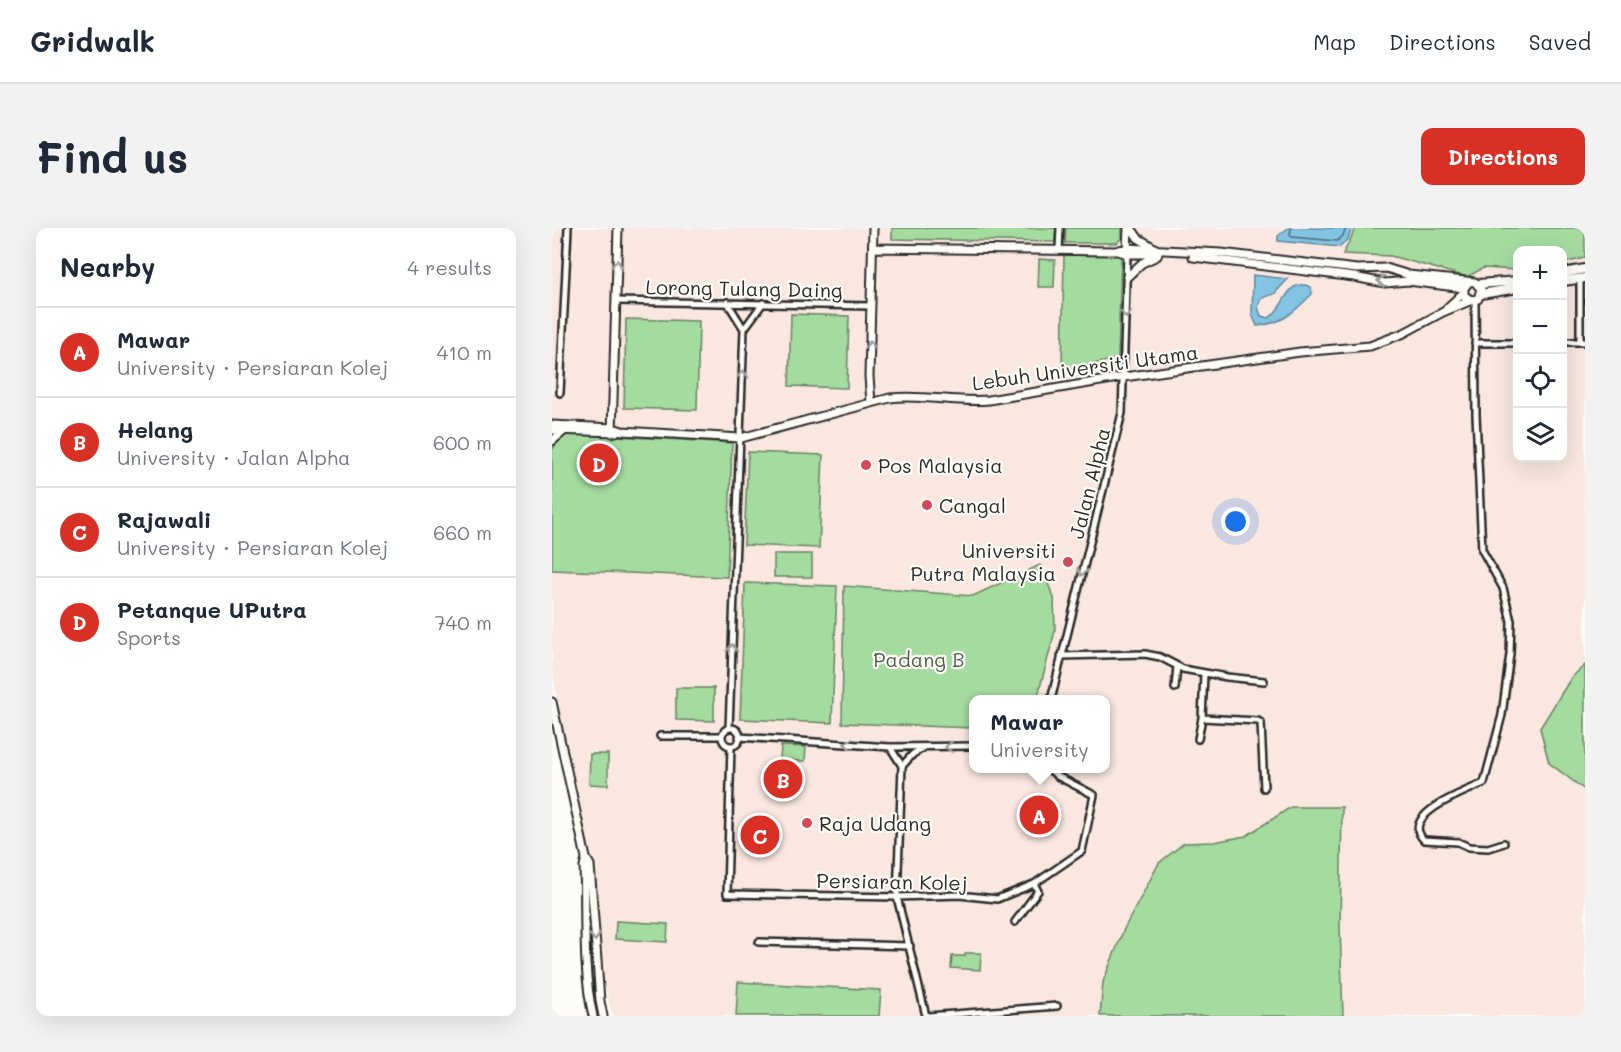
<!DOCTYPE html>
<meta charset="utf-8">
<style>
:root{--surface:#fff;--page:#f2f2f3;--text:#1f2937;--muted:#747a83;--line:#e0e1e3;--accent:#d93025}
body{margin:0;font-family:Mali,sans-serif;background:var(--page);color:var(--text)}
.controls{position:absolute;right:18px;top:18px;display:grid;overflow:hidden;border-radius:12px;box-shadow:0 6px 24px #0002}
.controls button{width:54px;height:54px;display:grid;place-items:center;padding:0;border:0;border-bottom:2px solid var(--line);background:var(--surface);color:var(--text);font:30px sans-serif}
.you{position:absolute;left:684px;top:294px;width:21px;height:21px;margin:-15px;border:4px solid #fff;border-radius:50%;background:#1a73e8;box-shadow:0 0 0 9px #1a73e833}
.badge{display:grid;place-items:center;width:39px;height:39px;border-radius:50%;background:var(--accent);color:#fff;font-size:20px;font-weight:700}
.pin{position:absolute;translate:-50% -50%;border:3px solid #fff;box-shadow:0 2px 6px #0006}
.popup{position:absolute;left:417px;top:467px;width:141px;height:78px;box-sizing:border-box;display:grid;place-content:center;border-radius:12px;background:var(--surface);filter:drop-shadow(0 2px 4px #0005);font-size:20px;white-space:nowrap;color:var(--muted)}
.popup b{font-size:22px;color:var(--text)}
.popup::after{content:'';position:absolute;left:50%;top:100%;margin-left:-12px;border:12px solid transparent;border-top-color:var(--surface)}
.list{margin:0;padding:0;list-style:none}
h2{display:flex;justify-content:space-between;align-items:center;height:78px;margin:0;padding:0 24px;font-size:26px}
h2 small{font-size:20px;font-weight:400;color:var(--muted)}
.list li{display:grid;grid-template-columns:39px 1fr auto;gap:18px;align-items:center;box-sizing:border-box;height:90px;padding:0 24px;border-top:2px solid var(--line)}
.list b{display:block;font-size:22px;white-space:nowrap}
.list p{margin:0;font-size:20px;white-space:nowrap;color:var(--muted)}
.list em{font-size:20px;font-style:normal;color:var(--muted)}
.icon{flex:none;width:33px;height:33px;fill:none;stroke:currentColor;stroke-width:2;stroke-linecap:round;stroke-linejoin:round}
.map{position:relative;flex:none;width:1033px;height:788px;overflow:hidden;border-radius:12px}
header{display:flex;align-items:center;gap:36px;box-sizing:border-box;height:84px;padding:0 30px;background:var(--surface);border-bottom:2px solid var(--line)}
header strong{font-size:28px}
nav{display:flex;gap:33px;margin-inline-start:auto;font-size:21px}
.intro{display:flex;align-items:center;justify-content:space-between;box-sizing:border-box;height:144px;padding:0 36px}
h1{margin:0;font-size:42px}
.button{padding:15px 27px;border-radius:12px;background:var(--accent);color:#fff;font-size:21px;font-weight:700}
main{display:flex;gap:36px;padding:0 36px}
aside{flex:1;background:var(--surface);border-radius:12px;box-shadow:0 6px 24px #0002}
.map>svg:first-child{display:block}
</style>
<header>
<strong>Gridwalk</strong>
<nav><a>Map</a><a>Directions</a><a>Saved</a></nav>
</header>
<div class="intro"><h1>Find us</h1><a class="button">Directions</a></div>
<main>
<aside>
<h2>Nearby<small>4 results</small></h2>
<ul class="list">
<li><span class="badge">A</span><div><b>Mawar</b><p>University · Persiaran Kolej</p></div><em>410 m</em></li>
<li><span class="badge">B</span><div><b>Helang</b><p>University · Jalan Alpha</p></div><em>600 m</em></li>
<li><span class="badge">C</span><div><b>Rajawali</b><p>University · Persiaran Kolej</p></div><em>660 m</em></li>
<li><span class="badge">D</span><div><b>Petanque UPutra</b><p>Sports</p></div><em>740 m</em></li>
</ul>
</aside>
<div class="map">
<svg width="1033" height="788" viewBox="0 0 1033 788">
<rect width="100%" height="100%" fill="#fdfcf7"/>
<filter id="ink" filterUnits="userSpaceOnUse"><feTurbulence type="fractalNoise" baseFrequency=".0167" numOctaves="2"/><feDisplacementMap in="SourceGraphic" scale="12" xChannelSelector="R" yChannelSelector="G"/><feConvolveMatrix kernelMatrix="1 2 1 2 8 2 1 2 1" color-interpolation-filters="sRGB"/></filter>
<g filter="url(#ink)">
<path fill="#f9e7e0" fill-rule="evenodd" d="M 0,0 L 1033,0 L 1033,788 L 60,788 L 50,743 L 42,647 L 13,516 L 0,439 ZM 966,22 L 1011,22 L 1011,230 L 966,230 ZM 421,472 L 553,472 L 553,540 L 421,540 Z"/>
<path fill="#a4db9f" stroke="#688365" stroke-width="1.5" d="M 340,0 L 504,0 L 503,14 L 340,11 Z
M 514,0 L 570,0 L 570,9 L 565,15 L 513,15 Z
M 804,0 L 1033,0 L 1033,30 L 1011,35 L 1011,22 L 966,22 L 965,42 L 931,40 L 915,49 L 839,28 L 791,26 Z
M 512,25 L 569,27 L 566,131 L 510,142 Z
M 487,31 L 503,32 L 502,59 L 486,59 Z
M 239,86 L 297,88 L 295,160 L 237,158 Z
M 74,91 L 147,93 L 145,182 L 72,180 Z
M 13,205 L 180,215 L 175,349 L 0,342 L 0,222 Z
M 196,224 L 271,227 L 267,320 L 192,317 Z
M 222,326 L 260,326 L 260,349 L 222,349 Z
M 488,337 L 502,370 L 503,403 L 485,471 L 421,472 L 421,500 L 290,495 L 292,358 L 421,368 Z
M 193,355 L 285,358 L 280,495 L 188,491 Z
M 1033,437 L 1033,562 L 997,535 L 988,500 L 1019,450 Z
M 124,460 L 162,460 L 162,493 L 124,492 Z
M 229,518 L 254,519 L 253,533 L 228,532 Z
M 38,526 L 56,526 L 56,557 L 37,556 Z
M 739,579 L 790,579 L 788,698 L 791,788 L 548,788 L 551,754 L 572,701 L 607,635 L 632,615 L 662,614 L 694,608 Z
M 64,693 L 116,696 L 115,714 L 63,711 Z
M 413,725 L 429,725 L 428,742 L 399,740 L 400,728 L 413,728 Z
M 186,754 L 329,762 L 327,788 L 184,788 Z"/>
<path fill="#83c4e4" stroke="#60879a" stroke-width="1.5" d="M 736,0 L 800,0 L 796,11 L 788,19 L 726,13 L 726,8 Z
M 701,47 L 736,51 L 722,66 L 709,70 L 706,79 L 709,88 L 717,90 C 734,79 735,48 759,59 L 760,66 C 742,84 732,95 705,98 L 700,86 Z"/>
<g fill="none" stroke-linecap="round" stroke-linejoin="round">
<path stroke="#4e6875" stroke-width="1.5" d="M 739,0 L 738,6 L 740,9 L 785,13 L 791,8 L 794,0"/>
<defs>
<path id="minor" d="M 507,22 L 508,0
M 923,72 L 924,187 L 930,322 L 951,360 L 959,393 L 958,426 L 950,487 L 932,555 C 915,563 846,587 872,612 L 906,614 L 917,619 L 936,620 L 952,615
M 64,73 L 319,78
M 175,74 L 192,101 L 177,500
M 192,101 L 211,75
M 1011,114 L 1033,114
M 1028,114 L 1028,51
M 923,115 L 966,115
M 8,165 L 16,0
M 509,428 L 593,426 L 608,429 L 631,441 L 675,449 L 712,453
M 623,460 L 625,438
M 499,472 L 570,185 L 575,26
M 650,490 L 706,493 L 709,495 L 712,560
M170 509a9 9 0 1 1 18 0a9 9 0 1 1-18 0Z
M 108,508 L 170,508
M 187,509 L 338,519 L 421,518
M 646,511 L 650,490 L 652,446
M 179,518 L 175,666 L 345,669 L 407,667 L 445,671 L 482,656 L 530,623 L 542,567 L 505,548 L 496,540
M 338,519 L 350,538 L 345,669 L 374,788
M 350,538 L 361,526 L 371,520
M 463,694 L 486,663 L 482,656
M 207,714 L 358,718
M 376,788 L 505,778"/>
<path id="tertiary" d="M 579,0 L 586,10 L 604,21
M 321,20 L 564,23 L 575,20 L 669,25 L 805,41 L 834,40 L 857,47 L 923,54 L 929,61 L 926,71 L 920,72 L 912,68 L 912,60 L 916,55
M 566,23 L 575,26 L 606,26
M 575,23 L 576,0
M 641,29 L 802,49 L 833,55 L 856,53 L 912,60
M 575,49 L 590,35 L 605,28
M 895,80 L 911,65
M 319,174 L 317,149 L 321,0
M 0,197 L 61,200 L 70,203 L 189,210 L 338,170 C 371,166 404,175 437,172 L 572,149 L 748,124 L 818,118 L 852,105 L 891,84 L 920,72
M 0,202 L 64,204
M 60,205 L 66,0
M 0,213 L 12,203
M 0,474 L 34,630 L 38,637 L 48,773 L 51,788
M 34,630 L 32,638 C 34,686 30,741 41,788"/>
<path id="secondary" d="M 1011,45 L 1033,41
M 1011,53 L 1033,50
M 926,56 L 966,53
M 929,66 L 966,60"/>
</defs>
<use href="#minor" stroke="#2b2b2b" stroke-width="10"/>
<use href="#tertiary" stroke="#2b2b2b" stroke-width="11"/>
<use href="#secondary" stroke="#2b2b2b" stroke-width="12"/>
<use href="#minor" stroke="#fdfcf7" stroke-width="5"/>
<use href="#tertiary" stroke="#fdfcf7" stroke-width="7"/>
<use href="#secondary" stroke="#fdfcf7" stroke-width="8"/>
</g>
<defs><path id="oneway-chevron" d="M-2-3.5L2.5 0L-2 3.5" fill="none" stroke-width="1.6" stroke-linecap="round" stroke-linejoin="round" transform="scale(1.5)"/></defs>
<g stroke="#9e9e9b">
<use href="#oneway-chevron" transform="translate(65 36) rotate(-88)"/>
<use href="#oneway-chevron" transform="translate(829 53) rotate(-174)"/>
<use href="#oneway-chevron" transform="translate(574 86) rotate(91)"/>
<use href="#oneway-chevron" transform="translate(318 117) rotate(-88)"/>
<use href="#oneway-chevron" transform="translate(191 146) rotate(-88)"/>
<use href="#oneway-chevron" transform="translate(530 344) rotate(104)"/>
<use href="#oneway-chevron" transform="translate(180 420) rotate(-88)"/>
<use href="#oneway-chevron" transform="translate(296 516) rotate(-175)"/>
<use href="#oneway-chevron" transform="translate(397 519) rotate(178)"/>
<use href="#oneway-chevron" transform="translate(43 709) rotate(86)"/>
</g>
</g>
<g fill="#d1495b" stroke="#fdfcf7" stroke-width="2">
<circle cx="314" cy="237" r="6"/>
<circle cx="375" cy="277" r="6"/>
<circle cx="516" cy="334" r="6"/>
<circle cx="255" cy="595" r="6"/>
</g>
<g text-anchor="middle" dominant-baseline="central" stroke-width="4.5" stroke-linejoin="round" paint-order="stroke">
<g font-size="20" fill="#2b2b2b" stroke="#fdfcf7">
<text transform="translate(192 60) rotate(1)">Lorong Tulang Daing</text>
<text transform="translate(533 139) rotate(-8)">Lebuh Universiti Utama</text>
<text transform="translate(537 255) rotate(-76)">Jalan Alpha</text>
<text transform="translate(340 653) rotate(1)">Persiaran Kolej</text>
</g>
<g font-size="20" fill="#2b2b2b" stroke="#fdfcf7" text-anchor="start">
<text x="326" y="237">Pos Malaysia</text>
<text x="387" y="277">Cangal</text>
<text x="504" y="322" text-anchor="end">Universiti<tspan x="504" dy="23">Putra Malaysia</tspan></text>
<text x="267" y="595">Raja Udang</text>
</g>
<g font-size="20" fill="#4f604e" stroke="#fdfcf7">
<text x="367" y="431">Padang B</text>
</g>
</g>
</svg>
<div class="controls">
<button>+</button>
<button>−</button>
<button><svg class="icon" aria-label="locate" viewBox="0 0 24 24"><circle cx="12" cy="12" r="6"/><path d="M12 2v4M12 18v4M2 12h4M18 12h4"/></svg></button>
<button><svg class="icon" aria-label="layers" viewBox="0 0 24 24"><path d="M12 4l9 5-9 5-9-5zM3 14l9 5 9-5"/></svg></button>
</div>
<div class="you"></div>
<div class="pin badge" style="left:487px;top:587px">A</div>
<div class="popup"><b>Mawar</b>University</div>
<div class="pin badge" style="left:231px;top:551px">B</div>
<div class="pin badge" style="left:208px;top:607px">C</div>
<div class="pin badge" style="left:47px;top:235px">D</div>
</div>
</main>
